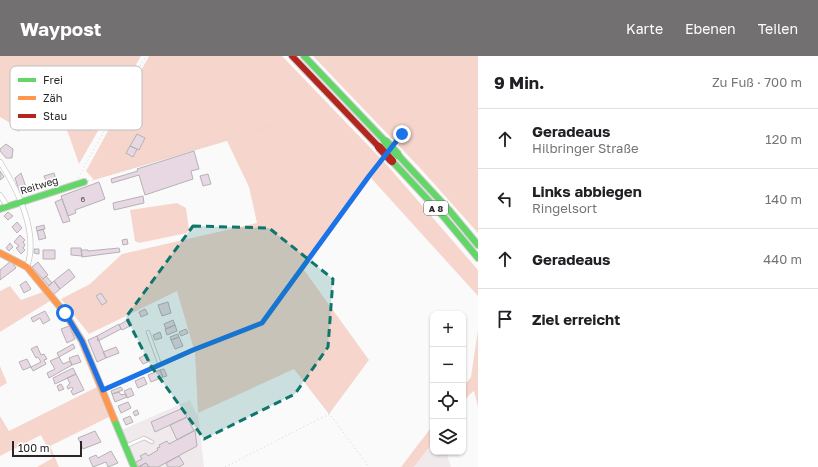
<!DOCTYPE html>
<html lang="de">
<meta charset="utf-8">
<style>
:root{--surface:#fff;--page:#f6f6f6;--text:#202124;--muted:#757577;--line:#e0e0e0;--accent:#727071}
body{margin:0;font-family:"Golos Text",sans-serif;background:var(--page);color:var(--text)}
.controls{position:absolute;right:12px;bottom:12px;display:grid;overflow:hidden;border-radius:8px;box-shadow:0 1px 3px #0004}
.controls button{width:36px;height:36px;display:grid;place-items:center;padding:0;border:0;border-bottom:1px solid var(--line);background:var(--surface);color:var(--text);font:20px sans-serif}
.scale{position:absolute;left:12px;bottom:10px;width:70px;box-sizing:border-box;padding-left:4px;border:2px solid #282627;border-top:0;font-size:11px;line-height:14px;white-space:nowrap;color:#282627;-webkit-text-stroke:3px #fff;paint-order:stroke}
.stop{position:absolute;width:12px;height:12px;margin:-9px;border:3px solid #1a73e8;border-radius:50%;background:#fff}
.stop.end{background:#1a73e8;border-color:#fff;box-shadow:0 1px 4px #0008}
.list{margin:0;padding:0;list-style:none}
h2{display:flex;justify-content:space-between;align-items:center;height:52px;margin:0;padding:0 16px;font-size:17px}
h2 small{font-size:13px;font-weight:400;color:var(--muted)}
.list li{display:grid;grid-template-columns:26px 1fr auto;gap:12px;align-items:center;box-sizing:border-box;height:60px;padding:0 16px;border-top:1px solid var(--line)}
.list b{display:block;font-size:15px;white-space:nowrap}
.list p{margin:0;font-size:13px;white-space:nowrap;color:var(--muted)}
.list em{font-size:13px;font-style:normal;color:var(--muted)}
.icon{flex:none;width:22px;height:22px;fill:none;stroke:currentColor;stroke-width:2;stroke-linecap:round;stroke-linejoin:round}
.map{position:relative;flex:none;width:478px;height:411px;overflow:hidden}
header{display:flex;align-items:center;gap:24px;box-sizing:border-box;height:56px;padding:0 20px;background:var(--accent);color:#fff}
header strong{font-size:19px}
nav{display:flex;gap:22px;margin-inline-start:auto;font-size:14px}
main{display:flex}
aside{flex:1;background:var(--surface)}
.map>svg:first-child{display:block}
</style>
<header>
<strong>Waypost</strong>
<nav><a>Karte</a><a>Ebenen</a><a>Teilen</a></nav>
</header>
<main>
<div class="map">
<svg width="478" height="411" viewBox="0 0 478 411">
<rect width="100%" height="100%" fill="#fbfafa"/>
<path fill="#f1eaec" d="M 190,344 L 196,357 L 198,357 L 204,411 L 131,411 L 117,376 Z
M 433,386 L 433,396 L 446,396 L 451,411 L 414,411 Z"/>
<path fill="#f6d6cc" d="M 0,0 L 141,0 L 79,108 L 67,74 L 47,55 L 18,76 L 12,68 L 0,61 Z
M 149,0 L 282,0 L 387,109 L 478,214 L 478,240 L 371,122 L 304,214 L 369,304 L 329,358 L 294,313 L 198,357 L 195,297 L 177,235 L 89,278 L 61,243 L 90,228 L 122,198 L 257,167 L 249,131 L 227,85 L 94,124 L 86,115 Z
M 313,0 L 478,0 L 478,177 L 420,112 Z
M 177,147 L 186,152 L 189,174 L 187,177 L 139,187 L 135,185 L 130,154 Z
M 10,230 L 21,244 L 43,236 L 50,245 L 0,276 L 0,235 Z
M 478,274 L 478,351 L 474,335 L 470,338 L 463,346 L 463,331 L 471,321 Z
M 0,310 L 7,327 L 0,331 Z
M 97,331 L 109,361 L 50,390 L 59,411 L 37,411 L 53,402 L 41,379 L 0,400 L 0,360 L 9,375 Z
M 433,369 L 433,386 L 414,411 L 401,411 Z"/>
<path fill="#e7d8e3" stroke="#b4b2b3" d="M 137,78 L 145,82 L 139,94 L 130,90 Z
M 6,88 L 13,93 L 12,102 L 6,102 L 0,95 L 0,93 Z
M 130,90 L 137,93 L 133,101 L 126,97 Z
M 194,95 L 199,113 L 191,115 L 193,123 L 145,139 L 139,119 L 112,127 L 111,123 L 138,115 L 137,113 Z
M 0,115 L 4,121 L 0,124 Z
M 21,117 L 27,134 L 20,137 L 15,122 Z
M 54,117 L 57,127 L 48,130 L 44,120 Z
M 208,118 L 211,128 L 203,130 L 200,120 Z
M 99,126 L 105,143 L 75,154 L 76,157 L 68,160 L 61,140 Z
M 143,140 L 144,147 L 114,154 L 113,147 Z
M 62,143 L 70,165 L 63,167 L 55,146 Z
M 8,156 L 13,160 L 8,164 L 4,160 Z
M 17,166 L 22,172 L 17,177 L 12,171 Z
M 44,169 L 45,173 L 37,175 L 36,171 Z
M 43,173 L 46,182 L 39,184 L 37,175 Z
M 20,179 L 25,184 L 23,186 L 25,189 L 23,192 L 25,194 L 21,198 L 16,192 L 19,190 L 14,186 Z
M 127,183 L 128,188 L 123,189 L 122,184 Z
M 10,187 L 13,191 L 9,195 L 6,192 Z
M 71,192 L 81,192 L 82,200 L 71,199 Z
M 119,192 L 120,196 L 82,201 L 81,194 L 88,194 L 88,195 Z
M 34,193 L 39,193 L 39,198 L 34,197 Z
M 43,194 L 55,194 L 55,203 L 43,203 Z
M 11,205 L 16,212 L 0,224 L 0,214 Z
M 38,206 L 48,219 L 43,223 L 32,211 Z
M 69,213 L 75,221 L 60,233 L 54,225 Z
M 46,220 L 52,227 L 49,230 L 43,223 Z
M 26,225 L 31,233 L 24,237 L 20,229 Z
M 54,225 L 60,233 L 53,239 L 47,231 Z
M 101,237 L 107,246 L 102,249 L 96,240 Z
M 168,246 L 171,257 L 162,260 L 158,249 Z
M 145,253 L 148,258 L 141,261 L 139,256 Z
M 45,255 L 50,264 L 43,268 L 40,262 L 33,266 L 31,262 Z
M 129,263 L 132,269 L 122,274 L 119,269 Z
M 173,264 L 175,269 L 166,273 L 164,268 Z
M 119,268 L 121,273 L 98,285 L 97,280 Z
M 175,269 L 177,275 L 167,279 L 165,273 Z
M 69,270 L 75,283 L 67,287 L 61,273 Z
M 186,273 L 188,277 L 181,280 L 179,276 Z
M 160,276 L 162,282 L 155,284 L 153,279 Z
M 178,278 L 179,281 L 171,284 L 170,281 Z
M 97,280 L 106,302 L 97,306 L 88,284 Z
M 179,281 L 183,290 L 175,293 L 171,284 Z
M 73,288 L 75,292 L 59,301 L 57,297 Z
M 37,290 L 41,299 L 44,298 L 47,303 L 44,304 L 46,308 L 33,315 L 31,311 L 41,306 L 38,301 L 36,302 L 31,293 Z
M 116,291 L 119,297 L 106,302 L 103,296 Z
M 147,298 L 150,305 L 143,308 L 139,302 Z
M 78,299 L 81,306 L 72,309 L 69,302 Z
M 59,301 L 63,308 L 70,305 L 72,309 L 49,322 L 47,317 L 55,313 L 50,305 Z
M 27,303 L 31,311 L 23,314 L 19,306 Z
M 73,312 L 76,318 L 55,328 L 53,322 Z
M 164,313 L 167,320 L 163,321 L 160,314 Z
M 160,314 L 163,321 L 151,326 L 148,319 Z
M 76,318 L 84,334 L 73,339 L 71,335 L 73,333 L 72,331 L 68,333 L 67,331 L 70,327 L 67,322 Z
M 144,321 L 147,328 L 138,332 L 135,325 Z
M 61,328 L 64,333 L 59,335 L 57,330 Z
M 121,331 L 123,334 L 112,338 L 111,335 Z
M 131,332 L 134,339 L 127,342 L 124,335 Z
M 119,336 L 121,339 L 126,338 L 127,341 L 115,346 L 112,338 Z
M 128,346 L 131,352 L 121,357 L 118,350 Z
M 183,352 L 187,361 L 155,376 L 151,366 Z
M 137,354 L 139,358 L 135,360 L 133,356 Z
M 130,360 L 133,366 L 126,369 L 123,363 Z
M 187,361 L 194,375 L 177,384 L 170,369 Z
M 195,374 L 197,390 L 158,411 L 149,411 L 146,407 L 138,411 L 136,406 L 142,403 L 140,400 L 146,397 L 148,400 L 158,394 L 157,392 L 160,391 L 159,389 L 167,385 L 169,388 Z
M 95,375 L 101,386 L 83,393 L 78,382 Z
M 111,395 L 118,407 L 108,411 L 106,406 L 93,411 L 89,402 L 96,399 L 98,402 Z
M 179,400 L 184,408 L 179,411 L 168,411 L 166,407 Z
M 146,407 L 149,411 L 138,411 Z"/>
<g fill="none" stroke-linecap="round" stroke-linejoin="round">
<defs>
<path id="lane" d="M 148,276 L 160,309
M 103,334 L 193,294
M 126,390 L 144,382 L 152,386"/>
<path id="street" d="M 0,106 C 18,134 39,177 27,211
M 0,139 L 7,150"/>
<path id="fast" d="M 304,0 L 385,85
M 398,99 L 449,154 L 478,189
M 392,105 L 443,160 L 478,202
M 0,153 L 84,126
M 114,363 L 134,411"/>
<path id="slow" d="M 0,197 L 27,211 L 65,257 L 82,285 L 114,363"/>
<path id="jam" d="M 292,0 L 379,91"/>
</defs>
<use href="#lane" stroke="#cdcbcc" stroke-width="4.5"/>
<use href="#street" stroke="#cdcbcc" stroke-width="6"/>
<use href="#fast" stroke="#cdcbcc" stroke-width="8"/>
<use href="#slow" stroke="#cdcbcc" stroke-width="8"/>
<use href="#jam" stroke="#cdcbcc" stroke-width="8"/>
<path stroke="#d6d5d5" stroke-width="1" stroke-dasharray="1 3" stroke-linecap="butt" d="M 395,87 L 463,0
M 78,122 L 146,0
M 88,125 L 272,69 L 368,119
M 262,267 L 369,411
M 197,293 L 262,267 L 382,103
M 463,334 L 470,325 L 478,320
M 225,411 L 323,361 L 331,358
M 404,411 L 433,373"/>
<use href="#lane" stroke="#fefefe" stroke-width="2.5"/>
<use href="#street" stroke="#fefefe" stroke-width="4.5"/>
<use href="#fast" stroke="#63d668" stroke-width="6"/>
<use href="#slow" stroke="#ff974d" stroke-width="6"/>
<use href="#jam" stroke="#b3261e" stroke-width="6"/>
<defs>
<path id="fast-bridge" d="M 385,85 L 398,99"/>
<path id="jam-bridge" d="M 379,91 L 392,105"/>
</defs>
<use href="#fast-bridge" stroke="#cdcbcc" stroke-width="10" stroke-linecap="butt"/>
<use href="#jam-bridge" stroke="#cdcbcc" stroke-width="10" stroke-linecap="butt"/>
<use href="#fast-bridge" stroke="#63d668" stroke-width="8"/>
<use href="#jam-bridge" stroke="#b3261e" stroke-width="8"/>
</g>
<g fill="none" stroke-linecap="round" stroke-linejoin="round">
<path stroke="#1a73e8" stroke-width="5" d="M 65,257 L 82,285 L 103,334 L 193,294 L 262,267 L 369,120 L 402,78"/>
</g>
<path fill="#0f766e" fill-opacity="0.2" stroke="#0f766e" stroke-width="3" stroke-dasharray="8 5" stroke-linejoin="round" d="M 193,170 L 269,172 L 333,223 L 328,291 L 295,338 L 204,383 L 151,310 L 126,261 Z"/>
<g text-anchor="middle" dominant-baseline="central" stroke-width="3.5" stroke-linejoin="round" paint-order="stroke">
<g font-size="8" fill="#585256">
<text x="83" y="143">6</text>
</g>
<rect fill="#fff" stroke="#686768" stroke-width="1" x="424" y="145" width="24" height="14" rx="3"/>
<g font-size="9" font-weight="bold" fill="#282627">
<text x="436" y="152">A 8</text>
</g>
<g font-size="10" fill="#282627" stroke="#fff">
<text transform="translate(39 129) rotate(-17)">Reitweg</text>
</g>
</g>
<rect x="10" y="10" width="132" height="64" rx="6" fill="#fff" stroke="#bebebe" stroke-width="1"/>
<rect x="18" y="22" width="18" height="4" fill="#63d668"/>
<rect x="18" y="40" width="18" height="4" fill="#ff974d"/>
<rect x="18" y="58" width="18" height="4" fill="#b3261e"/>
<g font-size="11" fill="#282627">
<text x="43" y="28">Frei</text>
<text x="43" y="46">Zäh</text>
<text x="43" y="64">Stau</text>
</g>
</svg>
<div class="controls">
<button>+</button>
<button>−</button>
<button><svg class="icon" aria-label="locate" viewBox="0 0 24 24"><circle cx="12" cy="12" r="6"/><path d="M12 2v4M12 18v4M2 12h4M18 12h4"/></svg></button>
<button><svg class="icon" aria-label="layers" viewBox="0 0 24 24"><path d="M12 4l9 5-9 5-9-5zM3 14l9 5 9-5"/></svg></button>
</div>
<div class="scale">100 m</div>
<div class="stop" style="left:65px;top:257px"></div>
<div class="stop end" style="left:402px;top:78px"></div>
</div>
<aside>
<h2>9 Min.<small>Zu Fuß · 700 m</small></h2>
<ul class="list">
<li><svg class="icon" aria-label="ahead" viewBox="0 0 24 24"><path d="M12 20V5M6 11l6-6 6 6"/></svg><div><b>Geradeaus</b><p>Hilbringer Straße</p></div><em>120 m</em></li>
<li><svg class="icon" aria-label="left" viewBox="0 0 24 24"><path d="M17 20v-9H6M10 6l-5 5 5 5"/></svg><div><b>Links abbiegen</b><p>Ringelsort</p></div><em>140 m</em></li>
<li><svg class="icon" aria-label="ahead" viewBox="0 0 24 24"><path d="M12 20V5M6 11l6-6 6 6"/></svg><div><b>Geradeaus</b></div><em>440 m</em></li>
<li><svg class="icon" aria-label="arrive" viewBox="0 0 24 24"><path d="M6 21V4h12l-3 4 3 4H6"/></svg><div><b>Ziel erreicht</b></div></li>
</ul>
</aside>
</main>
